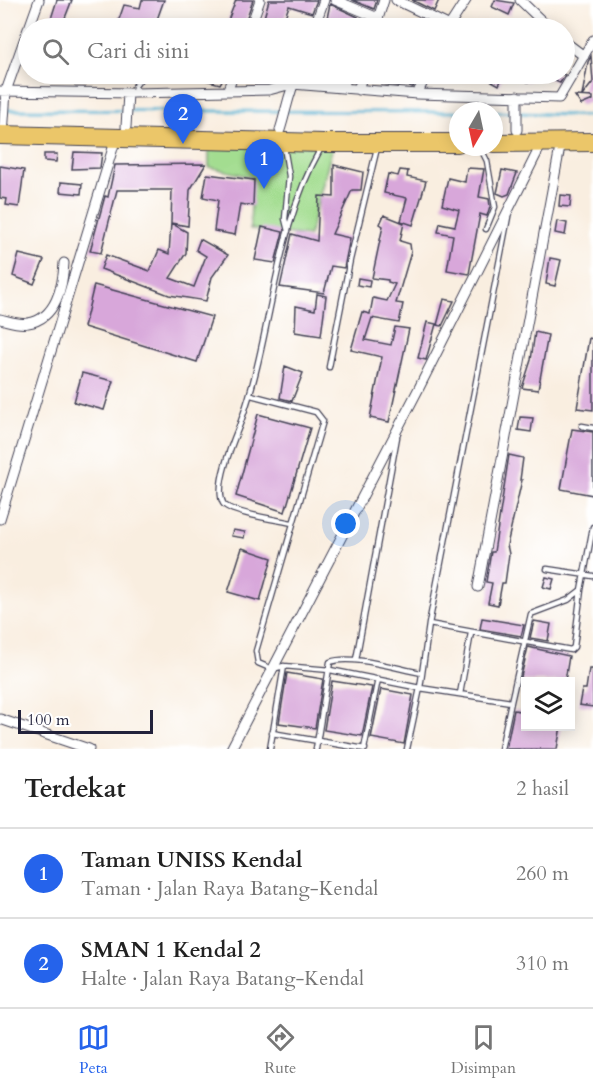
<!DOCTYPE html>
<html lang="id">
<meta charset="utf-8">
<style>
:root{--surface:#fff;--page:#f6f6f6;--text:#222;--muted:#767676;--line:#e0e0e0;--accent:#2563eb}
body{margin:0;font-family:Cardo,serif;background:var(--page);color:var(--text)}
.controls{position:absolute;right:18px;bottom:18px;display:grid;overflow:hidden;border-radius:0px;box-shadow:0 3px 15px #0003}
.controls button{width:54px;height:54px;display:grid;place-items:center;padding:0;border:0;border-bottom:2px solid var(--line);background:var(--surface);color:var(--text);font:30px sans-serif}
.compass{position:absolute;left:449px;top:102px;width:54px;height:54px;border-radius:50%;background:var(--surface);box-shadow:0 3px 15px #0003;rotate:189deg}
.scale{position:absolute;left:18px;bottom:15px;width:135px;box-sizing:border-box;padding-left:6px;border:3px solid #22223b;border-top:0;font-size:16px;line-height:21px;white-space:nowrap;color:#22223b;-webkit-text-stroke:4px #fff;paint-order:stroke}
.you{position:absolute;left:346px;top:524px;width:21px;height:21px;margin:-15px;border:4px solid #fff;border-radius:50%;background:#1a73e8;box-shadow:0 0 0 9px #1a73e833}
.badge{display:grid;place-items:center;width:39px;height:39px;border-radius:50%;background:var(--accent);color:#fff;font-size:20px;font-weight:700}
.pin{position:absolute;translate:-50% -50px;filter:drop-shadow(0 2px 3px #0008)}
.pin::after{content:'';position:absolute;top:32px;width:21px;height:18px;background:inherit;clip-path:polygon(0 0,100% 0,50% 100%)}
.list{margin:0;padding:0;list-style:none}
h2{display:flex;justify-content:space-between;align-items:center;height:78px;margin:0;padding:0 24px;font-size:26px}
h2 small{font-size:20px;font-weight:400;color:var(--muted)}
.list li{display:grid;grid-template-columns:39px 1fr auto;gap:18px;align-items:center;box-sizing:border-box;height:90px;padding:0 24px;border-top:2px solid var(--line)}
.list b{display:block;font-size:22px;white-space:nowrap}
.list p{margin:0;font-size:20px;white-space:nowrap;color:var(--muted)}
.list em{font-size:20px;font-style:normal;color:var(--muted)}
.icon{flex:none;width:33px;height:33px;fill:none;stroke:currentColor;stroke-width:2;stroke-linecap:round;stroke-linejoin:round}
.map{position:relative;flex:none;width:593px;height:749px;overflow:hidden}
.search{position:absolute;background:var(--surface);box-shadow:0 3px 15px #0003;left:18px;right:18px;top:18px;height:66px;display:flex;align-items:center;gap:15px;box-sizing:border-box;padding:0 21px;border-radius:33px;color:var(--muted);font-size:22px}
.sheet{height:258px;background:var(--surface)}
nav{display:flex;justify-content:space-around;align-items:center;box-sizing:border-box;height:84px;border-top:2px solid var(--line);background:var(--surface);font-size:16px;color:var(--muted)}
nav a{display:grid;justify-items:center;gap:3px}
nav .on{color:var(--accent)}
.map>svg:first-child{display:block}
</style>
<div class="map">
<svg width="593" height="749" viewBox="0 0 593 749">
<rect width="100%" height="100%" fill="#fff"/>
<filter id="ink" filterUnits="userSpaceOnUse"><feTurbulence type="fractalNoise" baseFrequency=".0167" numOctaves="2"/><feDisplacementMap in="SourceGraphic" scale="12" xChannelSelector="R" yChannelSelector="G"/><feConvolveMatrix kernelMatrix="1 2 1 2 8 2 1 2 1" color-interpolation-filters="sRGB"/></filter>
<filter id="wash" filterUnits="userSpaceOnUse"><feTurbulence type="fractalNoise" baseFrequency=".008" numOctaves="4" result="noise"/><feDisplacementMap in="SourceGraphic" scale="24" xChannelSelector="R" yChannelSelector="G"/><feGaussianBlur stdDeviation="1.35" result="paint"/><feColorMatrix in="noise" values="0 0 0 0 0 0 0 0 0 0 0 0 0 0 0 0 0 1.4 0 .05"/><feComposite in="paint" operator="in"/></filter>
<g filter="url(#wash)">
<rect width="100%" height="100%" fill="#f9eee0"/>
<path fill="#a3dd90" stroke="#628066" stroke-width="1.5" d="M 209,143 L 333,146 L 309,236 L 250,229 L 252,177 L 209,167 Z"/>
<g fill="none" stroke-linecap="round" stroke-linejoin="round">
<path stroke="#55b3d3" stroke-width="3" d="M 0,110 L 458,112
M 494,112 L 593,116"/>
</g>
<g id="blocks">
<path fill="#d8a7da" d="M 57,0 L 72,0 L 61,28 L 48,28 Z
M 142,0 L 164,0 L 154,28 L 116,28 L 124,5 L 140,8 Z
M 236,0 L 253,0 L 243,28 L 225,28 Z
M 269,0 L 317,0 L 312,13 L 289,6 L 281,28 L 273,28 L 274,24 L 263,21 Z
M 352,0 L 377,0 L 374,9 Z
M 412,0 L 439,0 L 434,11 Z
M 495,0 L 514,3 L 509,15 L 492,7 Z
M 330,4 L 358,17 L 355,26 L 345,24 L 343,28 L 329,28 L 332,20 L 327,18 Z
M 591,56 L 593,82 L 582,96 L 588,62 Z
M 207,74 L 226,74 L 220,84 L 205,80 Z
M 379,74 L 419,74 L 413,87 L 399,83 L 398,86 L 382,84 L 382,81 L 377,80 Z
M 493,74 L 504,74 L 499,85 L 490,80 Z
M 509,74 L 531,74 L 528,82 Z
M 539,74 L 562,74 L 565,75 L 560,83 Z
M 575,96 L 593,97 L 593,100 L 581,105 Z
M 74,152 L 102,153 L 100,168 L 72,169 Z
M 44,154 L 57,154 L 56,162 L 44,161 Z
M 206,164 L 190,190 L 188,226 L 171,223 L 172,190 L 117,190 L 101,253 L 90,251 L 105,196 L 108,197 L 115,165 Z
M 334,165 L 363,172 L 361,190 L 352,190 L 332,234 L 350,238 L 344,268 L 331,266 L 324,293 L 280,287 L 292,234 L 317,241 L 319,196 L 334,197 Z
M 0,166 L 24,170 L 19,207 L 6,205 L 7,199 L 0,198 Z
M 467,168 L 484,169 L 479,197 L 489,199 L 490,206 L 487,216 L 480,214 L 469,274 L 447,270 L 453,235 L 438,232 L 440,223 L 455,226 L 459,210 L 442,205 L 448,178 L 465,182 Z
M 400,170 L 408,171 L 407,177 L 426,181 L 413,225 L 401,221 L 407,198 L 384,193 L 388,174 L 398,176 Z
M 502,170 L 517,173 L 509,194 L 504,196 L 497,193 Z
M 207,174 L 254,180 L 253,206 L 240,204 L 235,235 L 214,231 L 218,200 L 203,197 Z
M 61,182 L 82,184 L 81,194 L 60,192 Z
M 560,195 L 571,196 L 570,207 L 559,206 Z
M 384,215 L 404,223 L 400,241 L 410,244 L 411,252 L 396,303 L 403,304 L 399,323 L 372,318 L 365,340 L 391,345 L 395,327 L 409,329 L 389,422 L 370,418 L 382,357 L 351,350 L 362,312 L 370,314 L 373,298 L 387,301 L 395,284 L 388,282 L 388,280 L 372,278 L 383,226 L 380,224 Z
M 557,221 L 567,223 L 565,235 L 555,233 Z
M 171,223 L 187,232 L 186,253 L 170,278 L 194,287 L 206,256 L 196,250 L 200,239 L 228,255 L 212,277 L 206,301 L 169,295 L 101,269 L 106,255 L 150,271 L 159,250 L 169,254 Z
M 262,227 L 283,232 L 275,263 L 255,260 Z
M 19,254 L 44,260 L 34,284 L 13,276 Z
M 550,258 L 561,260 L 555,286 L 546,284 Z
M 358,278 L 370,280 L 369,287 L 357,285 Z
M 94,285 L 212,317 L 197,362 L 84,327 Z
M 317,294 L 326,296 L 321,336 L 295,332 L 296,306 L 315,310 Z
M 444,299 L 454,301 L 442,326 L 437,325 Z
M 427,322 L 436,324 L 426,360 L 418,358 Z
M 535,332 L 548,335 L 538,390 L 522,388 L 531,360 Z
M 589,338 L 593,339 L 593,410 L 577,408 Z
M 285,366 L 303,373 L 292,401 L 280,398 Z
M 82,373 L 113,381 L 104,410 L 74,402 Z
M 258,414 L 310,428 L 285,512 L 236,496 Z
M 520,417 L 533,418 L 531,432 L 518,430 Z
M 572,429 L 593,432 L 593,495 L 561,489 Z
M 509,455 L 523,458 L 520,480 L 522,480 L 507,545 L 509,554 L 505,583 L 502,583 L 498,605 L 488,603 L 492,583 L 486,582 L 491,552 L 494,552 Z
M 233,530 L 245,532 L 244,538 L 231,536 Z
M 242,548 L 272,558 L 260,601 L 228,592 Z
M 546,577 L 554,579 L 551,589 L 543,587 Z
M 482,618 L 524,625 L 521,636 L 480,629 Z
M 534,621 L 551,624 L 548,641 L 530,638 Z
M 528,647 L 569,656 L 565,681 L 520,681 Z
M 589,669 L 593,669 L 593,707 L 579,705 L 582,689 L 586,689 Z
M 287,673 L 323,679 L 315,728 L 279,723 Z
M 332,681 L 372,687 L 362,736 L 324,730 Z
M 381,689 L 413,695 L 404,744 L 371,738 Z
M 514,710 L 525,712 L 525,726 L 561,726 L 557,749 L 506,749 Z"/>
</g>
</g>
<g filter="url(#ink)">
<use href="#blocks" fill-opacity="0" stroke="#424154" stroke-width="1.5"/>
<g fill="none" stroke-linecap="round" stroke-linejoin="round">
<defs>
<path id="lane" d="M 134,93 L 135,86 L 144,74
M 284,147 L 289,176 L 285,219 L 288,231
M 480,147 L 487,161 L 495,207 L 486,229
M 508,217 L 429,624 L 571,650 L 574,647 L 581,590
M 329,367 L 350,260 L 377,148
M 251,395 L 316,412 L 323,421 L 256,651 L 258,663 L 272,669 L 284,666 L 330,670 L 420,688 L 511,702 L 501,749
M 582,426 L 593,428
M 292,523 C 279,520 228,513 223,503 C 214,486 233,441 240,424 C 273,334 273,232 321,148
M 547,569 L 593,576
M 356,660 L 397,437
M 460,694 L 471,633
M 511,702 L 531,614 L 568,600 L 581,590 L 593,527
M 272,733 L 365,749
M 270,749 L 284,666
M 316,749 L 330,662 C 352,654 398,669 422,673
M 364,749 L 378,679
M 407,749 L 420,688 L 429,624"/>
<path id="street" d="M 335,0 L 378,18
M 396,0 L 450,26
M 520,0 L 549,28
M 29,28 L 39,0
M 250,28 L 260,0
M 314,28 L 324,0
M 375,28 L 384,0
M 448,28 L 466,0
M 564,41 L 584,56
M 262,74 L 294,80
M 316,74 L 345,84
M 228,89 L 234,74
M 358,90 L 363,74
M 0,91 L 134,93 L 269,90 L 292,84 L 417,94 L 559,98 L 593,40
M 417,94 L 427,74
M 126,127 L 128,93
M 280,130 C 286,112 289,90 298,74
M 517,130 L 517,96
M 3,135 L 6,91 L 28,29
M 0,319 C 9,321 19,325 28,323 C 56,319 63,286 64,263
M 0,519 L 116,138
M 478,587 L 561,142
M 0,719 L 89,749
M 231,749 L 419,388 L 542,143"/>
<path id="highway" d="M 0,135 L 323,143 L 458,143
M 494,143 L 593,142"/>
</defs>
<use href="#lane" stroke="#424154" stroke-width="7"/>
<use href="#street" stroke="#424154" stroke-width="11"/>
<use href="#highway" stroke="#424154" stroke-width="20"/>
<use href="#lane" stroke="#fff" stroke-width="4.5"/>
<use href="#street" stroke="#fff" stroke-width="9"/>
<use href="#highway" stroke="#ebc669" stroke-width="18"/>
</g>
</g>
</svg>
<div class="controls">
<button><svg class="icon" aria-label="layers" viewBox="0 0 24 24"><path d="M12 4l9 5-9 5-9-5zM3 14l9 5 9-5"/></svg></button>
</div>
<svg class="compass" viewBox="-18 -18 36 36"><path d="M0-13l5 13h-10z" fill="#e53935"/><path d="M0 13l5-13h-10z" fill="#767676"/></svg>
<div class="scale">100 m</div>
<div class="you"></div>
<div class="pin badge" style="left:264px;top:189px">1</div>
<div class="pin badge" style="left:183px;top:144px">2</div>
<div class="search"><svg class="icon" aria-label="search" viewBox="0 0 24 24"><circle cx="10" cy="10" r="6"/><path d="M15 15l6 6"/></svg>Cari di sini</div>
</div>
<section class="sheet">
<h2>Terdekat<small>2 hasil</small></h2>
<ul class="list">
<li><span class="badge">1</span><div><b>Taman UNISS Kendal</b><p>Taman · Jalan Raya Batang-Kendal</p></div><em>260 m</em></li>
<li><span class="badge">2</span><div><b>SMAN 1 Kendal 2</b><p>Halte · Jalan Raya Batang-Kendal</p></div><em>310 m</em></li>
</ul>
</section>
<nav>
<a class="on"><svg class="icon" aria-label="map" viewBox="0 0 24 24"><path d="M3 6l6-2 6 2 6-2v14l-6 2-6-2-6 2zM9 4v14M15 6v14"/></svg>Peta</a>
<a><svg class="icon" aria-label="directions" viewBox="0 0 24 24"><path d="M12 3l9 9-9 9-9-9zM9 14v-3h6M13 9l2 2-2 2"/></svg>Rute</a>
<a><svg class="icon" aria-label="saved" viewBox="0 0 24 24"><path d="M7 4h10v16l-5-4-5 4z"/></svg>Disimpan</a>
</nav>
